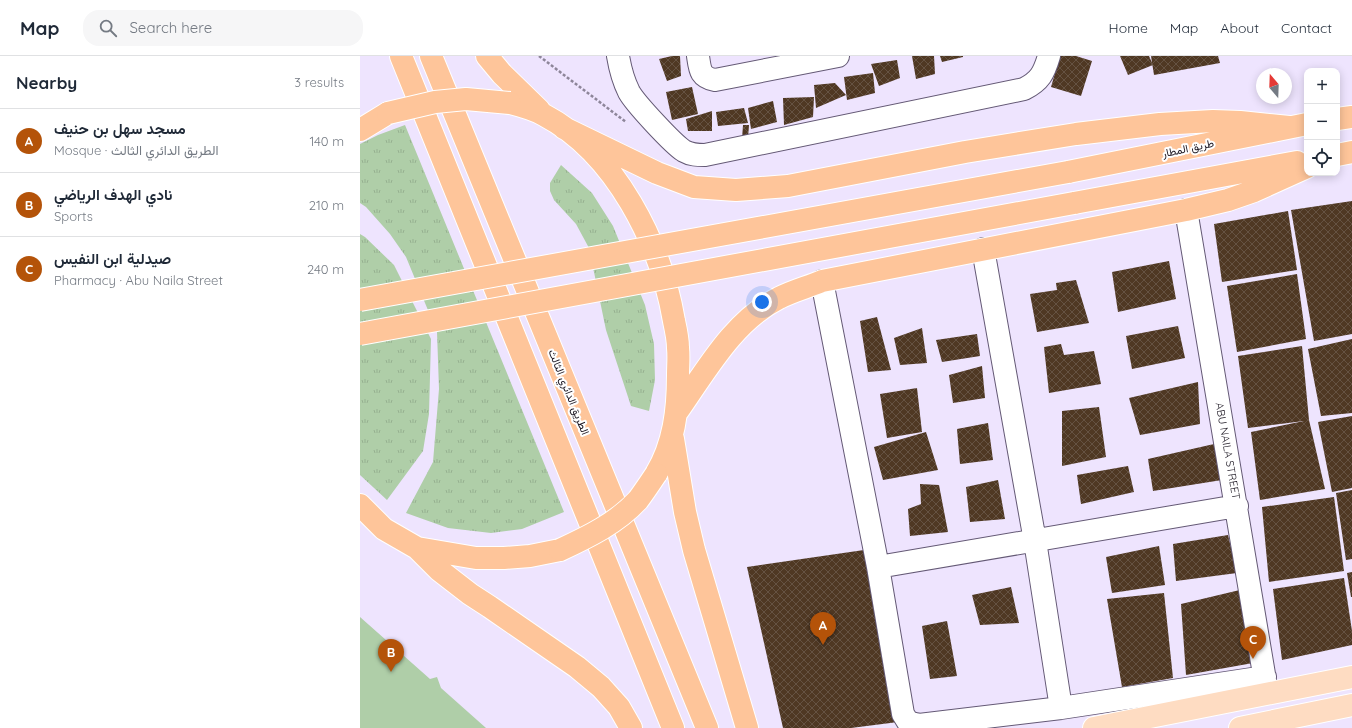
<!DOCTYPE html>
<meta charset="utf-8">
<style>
:root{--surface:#fff;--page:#f6f6f7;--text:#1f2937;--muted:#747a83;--line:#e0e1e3;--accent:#b45309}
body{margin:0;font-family:Quicksand,Vazirmatn,sans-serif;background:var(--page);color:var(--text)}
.controls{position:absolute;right:12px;top:12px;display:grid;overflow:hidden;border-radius:8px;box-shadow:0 2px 10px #0003}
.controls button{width:36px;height:36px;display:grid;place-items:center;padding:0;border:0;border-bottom:1px solid var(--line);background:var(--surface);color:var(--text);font:20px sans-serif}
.compass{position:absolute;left:896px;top:12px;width:36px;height:36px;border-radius:50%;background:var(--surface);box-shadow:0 2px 10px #0003;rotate:341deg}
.you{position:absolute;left:402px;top:246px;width:14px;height:14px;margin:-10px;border:3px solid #fff;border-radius:50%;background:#1a73e8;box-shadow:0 0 0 6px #1a73e833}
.badge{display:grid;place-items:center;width:26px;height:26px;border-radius:50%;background:var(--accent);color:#fff;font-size:13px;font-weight:700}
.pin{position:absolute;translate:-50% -33px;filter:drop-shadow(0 1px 2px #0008)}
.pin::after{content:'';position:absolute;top:21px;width:14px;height:12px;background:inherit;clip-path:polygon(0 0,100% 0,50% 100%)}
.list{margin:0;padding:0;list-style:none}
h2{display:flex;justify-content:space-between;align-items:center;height:52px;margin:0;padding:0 16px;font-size:17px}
h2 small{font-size:13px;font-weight:400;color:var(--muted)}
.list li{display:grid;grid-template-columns:26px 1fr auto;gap:12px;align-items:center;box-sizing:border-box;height:64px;padding:0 16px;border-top:1px solid var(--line)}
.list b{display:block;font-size:15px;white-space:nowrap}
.list p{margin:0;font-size:13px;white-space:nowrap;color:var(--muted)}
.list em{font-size:13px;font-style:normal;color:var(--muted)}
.icon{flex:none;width:22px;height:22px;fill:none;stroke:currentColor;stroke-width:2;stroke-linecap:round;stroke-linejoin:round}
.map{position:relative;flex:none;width:992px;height:672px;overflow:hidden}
header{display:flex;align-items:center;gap:24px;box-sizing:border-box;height:56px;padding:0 20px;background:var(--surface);border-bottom:1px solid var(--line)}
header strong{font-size:19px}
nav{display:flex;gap:22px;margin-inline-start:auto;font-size:14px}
.search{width:280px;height:36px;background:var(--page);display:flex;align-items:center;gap:10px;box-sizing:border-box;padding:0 14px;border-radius:16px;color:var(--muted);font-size:15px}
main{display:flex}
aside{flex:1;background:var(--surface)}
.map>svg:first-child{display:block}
</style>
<header>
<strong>Map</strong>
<div class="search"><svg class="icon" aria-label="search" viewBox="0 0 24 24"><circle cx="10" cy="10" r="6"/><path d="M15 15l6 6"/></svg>Search here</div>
<nav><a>Home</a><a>Map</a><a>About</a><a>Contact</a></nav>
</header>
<main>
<aside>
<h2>Nearby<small>3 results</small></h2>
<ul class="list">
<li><span class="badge">A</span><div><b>مسجد سهل بن حنيف</b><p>Mosque · الطريق الدائري الثالث</p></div><em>140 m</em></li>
<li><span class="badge">B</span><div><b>نادي الهدف الرياضي</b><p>Sports</p></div><em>210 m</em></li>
<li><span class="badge">C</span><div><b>صيدلية ابن النفيس</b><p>Pharmacy · Abu Naila Street</p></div><em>240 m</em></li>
</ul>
</aside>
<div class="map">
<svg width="992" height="672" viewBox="0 0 992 672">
<defs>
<pattern id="grass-tufts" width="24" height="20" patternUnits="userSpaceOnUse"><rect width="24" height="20" fill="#afcea8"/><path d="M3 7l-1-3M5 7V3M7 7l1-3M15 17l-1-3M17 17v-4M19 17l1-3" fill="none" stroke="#96b090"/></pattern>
<pattern id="building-cross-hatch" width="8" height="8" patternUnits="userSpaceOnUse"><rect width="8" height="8" fill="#4f3823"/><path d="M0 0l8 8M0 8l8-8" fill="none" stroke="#655242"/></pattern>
</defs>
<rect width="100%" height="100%" fill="#eee4fe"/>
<path fill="url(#grass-tufts)" d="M 45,69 L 204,456 L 162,473 L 131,477 L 88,472 L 46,457 L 73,406 L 79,333 L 77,276 L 46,201 L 30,178 L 6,151 L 0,147 L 0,88 L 18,79 Z
M 201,109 L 232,137 L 253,170 L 285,249 L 294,288 L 295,324 L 289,355 L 271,350 L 246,274 L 229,192 L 216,168 L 194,144 L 190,135 L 190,127 Z
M 0,178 L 5,181 L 34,209 L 71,283 L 69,358 L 63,395 L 27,444 L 0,419 Z"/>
<path fill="#afcea8" d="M 0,561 L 70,623 L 77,621 L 81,632 L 126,672 L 0,672 Z"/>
<path fill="url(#building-cross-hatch)" d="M 312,0 L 320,0 L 321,20 L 307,25 L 299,3 Z
M 552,0 L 574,0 L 575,18 L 556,23 Z
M 580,0 L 603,0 L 603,1 L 582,6 Z
M 700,0 L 716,0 L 732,5 L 721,40 L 691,31 Z
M 760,0 L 789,0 L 793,9 L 768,19 Z
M 791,0 L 858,0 L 860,7 L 794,19 Z
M 537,4 L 540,22 L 519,30 L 511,8 Z
M 513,17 L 515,37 L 487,44 L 484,21 Z
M 475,27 L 486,39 L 456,52 L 454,29 Z
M 332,31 L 338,58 L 312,64 L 306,36 Z
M 454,41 L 453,61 L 424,69 L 423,42 Z
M 413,45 L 417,66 L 391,73 L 388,52 Z
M 384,52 L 388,67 L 358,70 L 356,56 Z
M 352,55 L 352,75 L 328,75 L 326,63 Z
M 383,69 L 389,69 L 388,83 L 382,83 Z
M 992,145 L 992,278 L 954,285 L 931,154 Z
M 928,155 L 937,214 L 862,226 L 854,168 Z
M 809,205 L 816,243 L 758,256 L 752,216 Z
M 937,218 L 946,283 L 877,296 L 867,230 Z
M 716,224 L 729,267 L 677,276 L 670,238 L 697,234 L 696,227 Z
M 517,261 L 531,314 L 508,316 L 500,265 Z
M 818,270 L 825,302 L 772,313 L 766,280 Z
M 562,272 L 567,307 L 540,309 L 534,282 Z
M 617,278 L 620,300 L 582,306 L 576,284 Z
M 992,283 L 992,357 L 961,360 L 948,293 Z
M 701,288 L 704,299 L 734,295 L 741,328 L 689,337 L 684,291 Z
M 942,290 L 949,364 L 965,433 L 900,444 L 891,376 L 944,365 L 888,372 L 878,300 Z
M 622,310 L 625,342 L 593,347 L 589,319 Z
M 838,326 L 840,368 L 780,379 L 769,342 Z
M 557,332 L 562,376 L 527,382 L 520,338 Z
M 739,351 L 746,401 L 702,410 L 702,355 Z
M 992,360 L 992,432 L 972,436 L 958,366 Z
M 628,367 L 633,404 L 600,408 L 597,373 Z
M 566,376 L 578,414 L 523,424 L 514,391 Z
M 854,388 L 862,424 L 793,435 L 788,403 Z
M 768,410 L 774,436 L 721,448 L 717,419 Z
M 638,424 L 645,463 L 610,466 L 606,431 Z
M 560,428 L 579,429 L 588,476 L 550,480 L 548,453 L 561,448 Z
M 992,434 L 992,503 L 986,504 L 976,437 Z
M 974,441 L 984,515 L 909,526 L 902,451 Z
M 868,479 L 877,517 L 816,525 L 813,488 Z
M 799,490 L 805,529 L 752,537 L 746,501 Z
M 504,494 L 538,666 L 491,672 L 423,672 L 387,511 Z
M 992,516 L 992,541 L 991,541 L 987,517 Z
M 984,522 L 992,575 L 992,589 L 922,604 L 913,533 Z
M 651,531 L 659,567 L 620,569 L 612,539 Z
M 884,533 L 893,607 L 826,619 L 821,548 Z
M 804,537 L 813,622 L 762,631 L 747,543 Z
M 587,565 L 597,620 L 570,623 L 562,570 Z"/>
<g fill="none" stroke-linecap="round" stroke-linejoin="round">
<defs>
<path id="minor" d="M 258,0 C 260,12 263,24 269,36 C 275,47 313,88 324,95 C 331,99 337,99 345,99 L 664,33 C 680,25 684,17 689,0
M 338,0 C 340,14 340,21 355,24 L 478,0
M 826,154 L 907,636
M 623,193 L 675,485 L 701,652
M 462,225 L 518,511 L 543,658 L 548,666 L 559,669 L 701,652 L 905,621
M 518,511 L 877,450"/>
<path id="major" d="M 734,672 L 992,621
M 880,672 L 992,649"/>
<path id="highway" d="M 41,0 L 313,672
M 71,0 L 347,672
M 127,0 L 142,18 L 179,54
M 150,47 C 162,50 173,53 184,59 C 256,97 301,188 314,265 C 316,274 318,283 318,292 C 319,301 318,310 318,319 C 318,354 314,388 296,418
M 977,63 L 992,61
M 204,72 L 297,117 L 334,131 L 376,134 L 428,130 L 605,96 L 716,78 L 800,68 L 853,65 L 880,66 L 929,71
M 0,74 L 28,57
M 977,99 L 992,96
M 708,116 L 947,68
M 714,147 L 937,106
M 317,356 C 346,315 373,265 419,242 C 432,235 448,231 462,225 L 826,154 L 868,144 L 894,135 L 947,111
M 313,383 L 325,456 L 334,494 L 387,672
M 0,449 L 24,473 L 57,492 L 116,502 L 144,502 L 170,500 L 200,494
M 57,492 L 79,514 L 110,538 L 130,551 L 217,611 L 241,631 L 259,651 L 271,672"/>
</defs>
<use href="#minor" stroke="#645975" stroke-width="24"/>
<use href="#major" stroke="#fff" stroke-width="24"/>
<use href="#highway" stroke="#fff" stroke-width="24"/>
<path stroke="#8d8599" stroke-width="2.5" stroke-dasharray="3 2" stroke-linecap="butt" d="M 179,0 L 266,66"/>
<use href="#minor" stroke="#fff" stroke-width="22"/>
<use href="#major" stroke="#fedcc2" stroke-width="22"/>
<use href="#highway" stroke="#fec59a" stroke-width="22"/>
<defs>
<path id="highway-bridge" d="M 28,57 L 75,46 L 106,43 L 150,47
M 0,244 L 708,116
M 0,278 L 714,147
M 200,494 C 228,481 257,467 278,444 C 284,436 290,427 296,418"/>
</defs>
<use href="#highway-bridge" stroke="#fff" stroke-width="24" stroke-linecap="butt"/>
<use href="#highway-bridge" stroke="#fec59a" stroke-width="22"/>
</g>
<g text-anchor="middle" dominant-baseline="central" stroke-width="4" stroke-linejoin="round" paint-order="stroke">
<g font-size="11" fill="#1b1621" stroke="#fff">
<text transform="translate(828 92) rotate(-12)">طريق المطار</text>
<text transform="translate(209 336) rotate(68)">الطريق الدائري الثالث</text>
<text transform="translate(868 395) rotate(80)">ABU NAILA STREET</text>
</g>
</g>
</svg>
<div class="controls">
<button>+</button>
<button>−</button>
<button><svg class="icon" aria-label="locate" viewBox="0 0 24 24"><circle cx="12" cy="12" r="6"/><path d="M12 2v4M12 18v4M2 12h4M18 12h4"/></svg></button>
</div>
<svg class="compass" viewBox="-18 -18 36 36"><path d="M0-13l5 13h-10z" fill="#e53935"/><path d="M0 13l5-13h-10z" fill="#747a83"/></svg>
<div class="you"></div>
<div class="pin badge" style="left:463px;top:589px">A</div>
<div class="pin badge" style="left:31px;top:616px">B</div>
<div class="pin badge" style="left:893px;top:603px">C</div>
</div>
</main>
